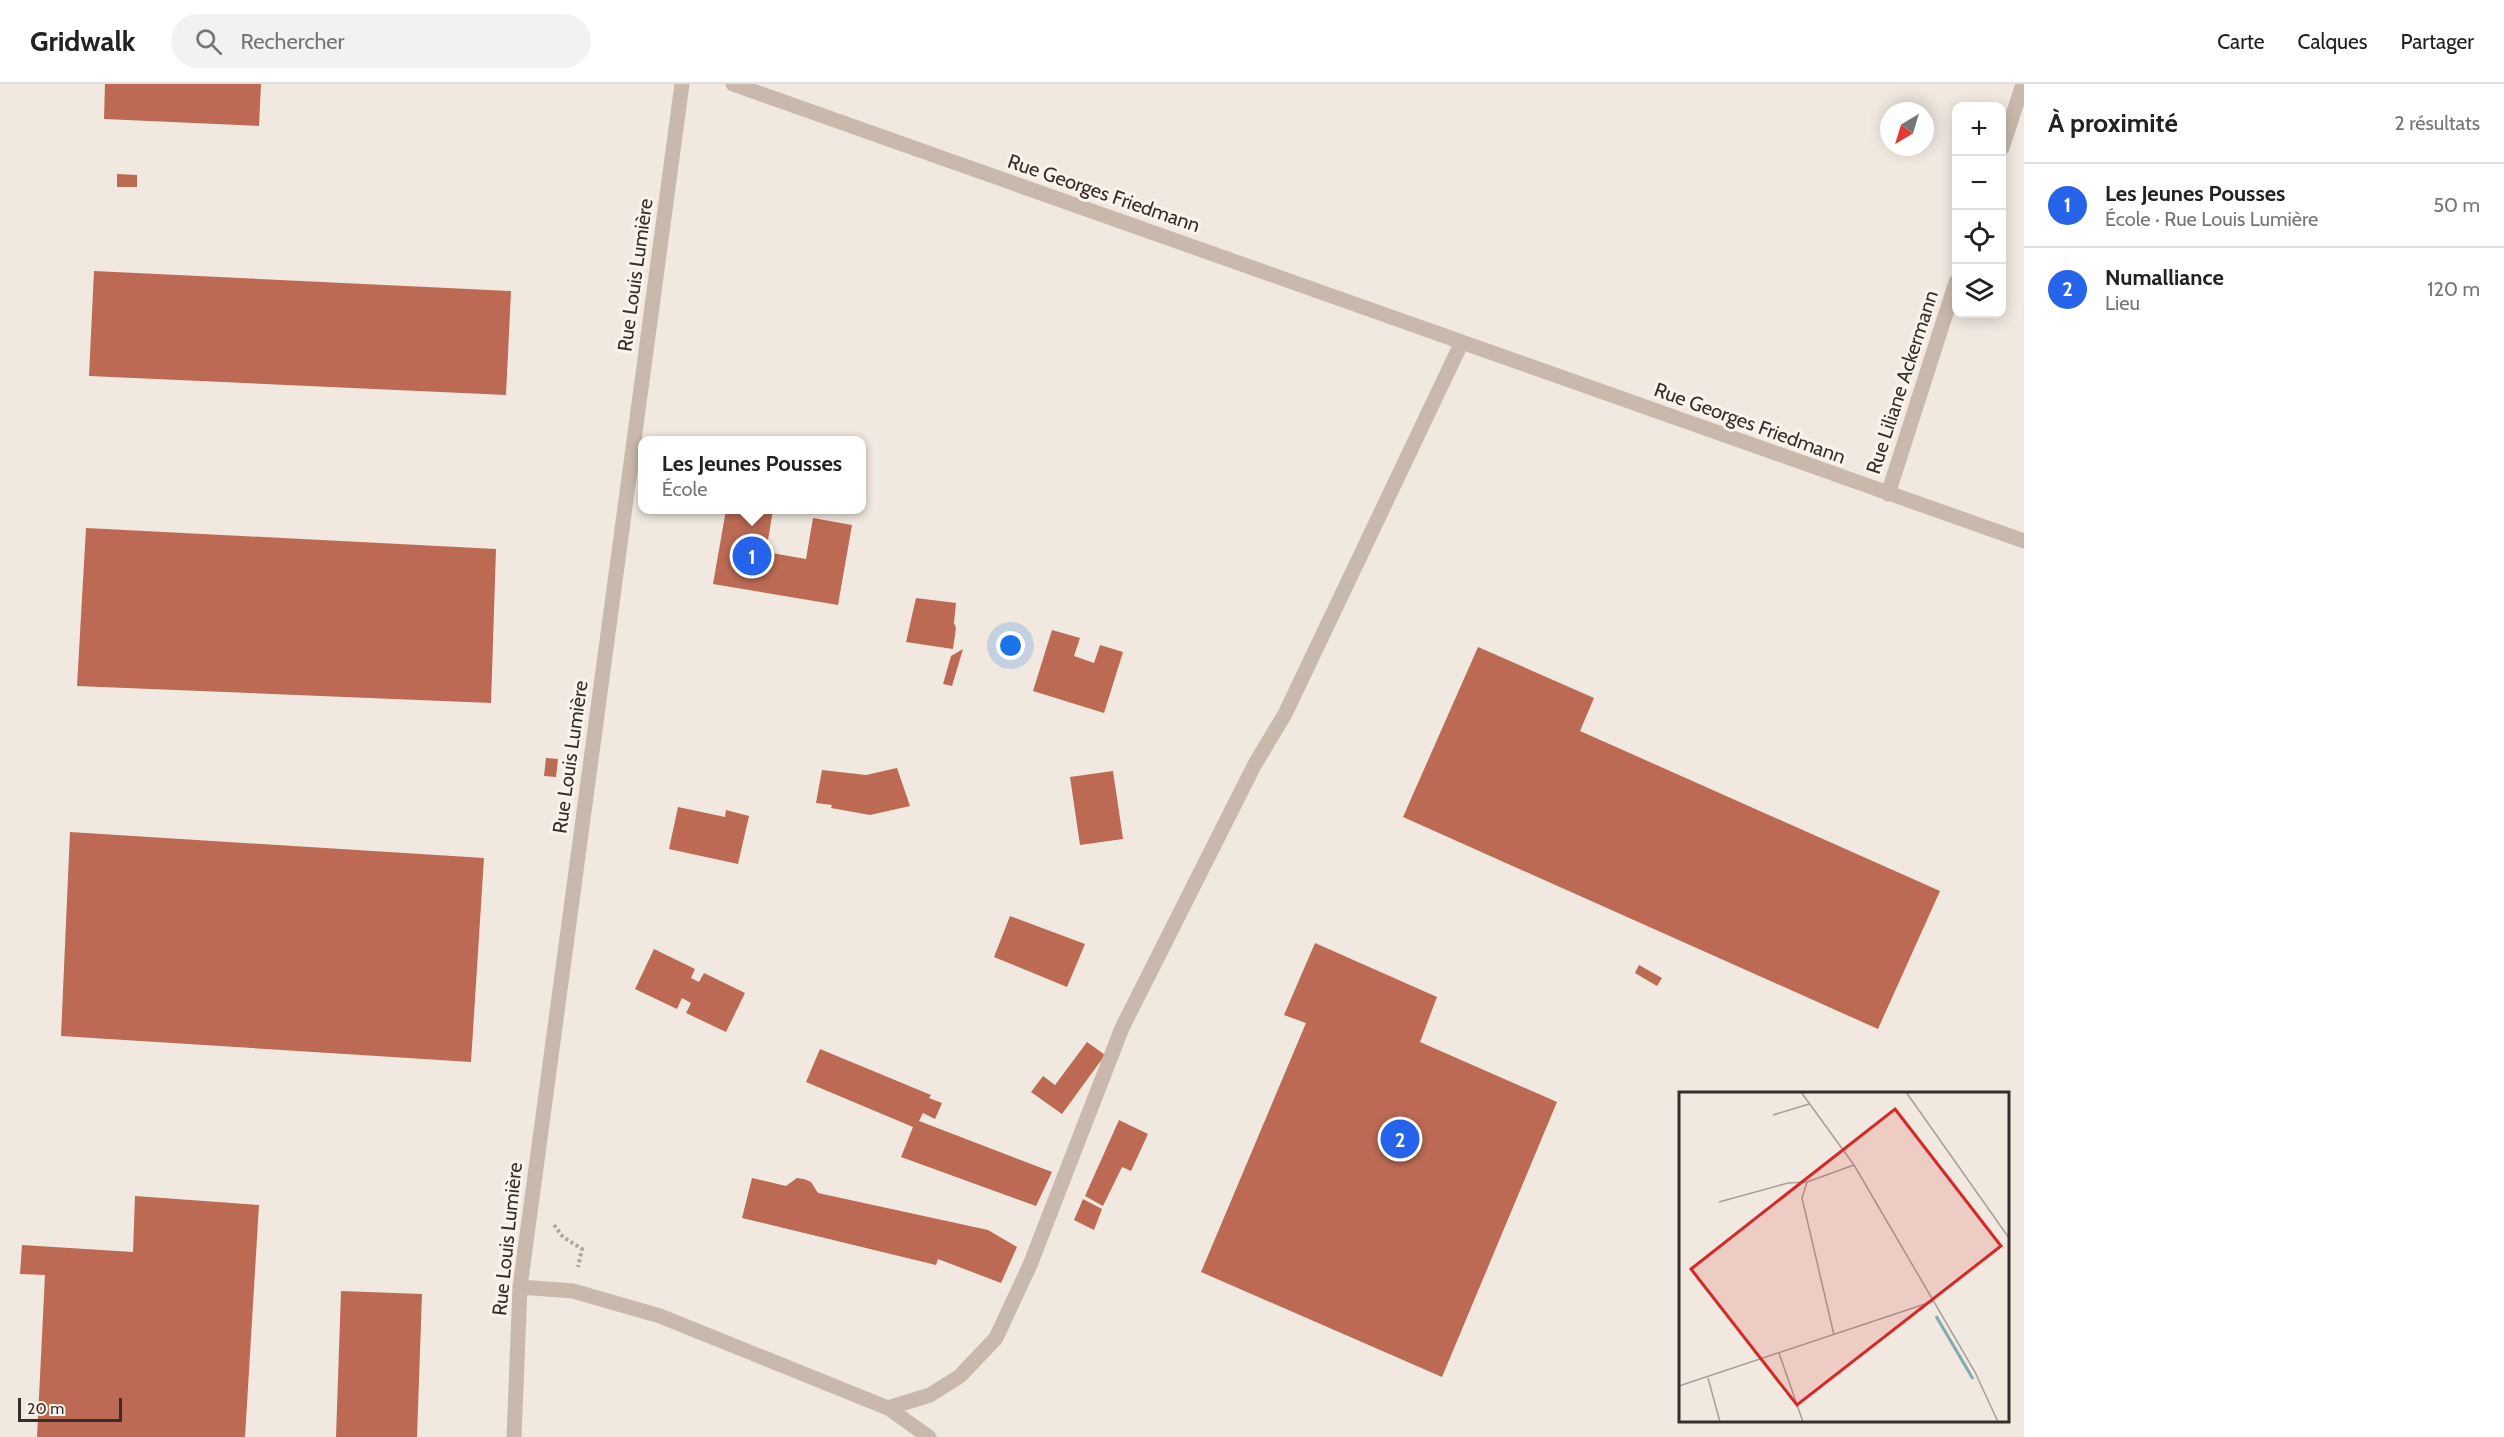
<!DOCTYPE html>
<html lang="fr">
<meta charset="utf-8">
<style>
:root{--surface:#fff;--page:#f2f2f2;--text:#222;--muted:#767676;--line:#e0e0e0;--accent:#2563eb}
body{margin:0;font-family:Cabin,sans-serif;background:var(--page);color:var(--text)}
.controls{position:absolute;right:18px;top:18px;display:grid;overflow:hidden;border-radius:12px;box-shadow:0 3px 15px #0003}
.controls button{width:54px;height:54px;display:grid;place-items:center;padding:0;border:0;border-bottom:2px solid var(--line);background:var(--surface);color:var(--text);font:30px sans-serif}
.compass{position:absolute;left:1880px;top:18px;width:54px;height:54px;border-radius:50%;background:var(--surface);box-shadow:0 3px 15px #0003;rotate:218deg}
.scale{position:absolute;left:18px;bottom:15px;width:104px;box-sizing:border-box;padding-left:6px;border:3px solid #372e2b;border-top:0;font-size:16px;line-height:21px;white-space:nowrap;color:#372e2b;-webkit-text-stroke:4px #f9f3ec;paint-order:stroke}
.you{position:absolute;left:1011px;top:562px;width:21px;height:21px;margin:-15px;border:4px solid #fff;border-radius:50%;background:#1a73e8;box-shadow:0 0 0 9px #1a73e833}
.badge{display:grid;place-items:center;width:39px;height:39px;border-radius:50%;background:var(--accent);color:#fff;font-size:20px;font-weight:700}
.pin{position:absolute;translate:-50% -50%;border:3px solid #fff;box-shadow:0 2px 6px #0006}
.popup{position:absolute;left:638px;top:352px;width:228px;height:78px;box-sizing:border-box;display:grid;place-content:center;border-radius:12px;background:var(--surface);filter:drop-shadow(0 2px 4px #0005);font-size:20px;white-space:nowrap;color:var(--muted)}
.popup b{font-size:22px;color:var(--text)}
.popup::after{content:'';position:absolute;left:50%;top:100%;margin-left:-12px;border:12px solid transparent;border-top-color:var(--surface)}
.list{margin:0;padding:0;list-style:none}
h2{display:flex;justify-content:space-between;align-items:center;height:78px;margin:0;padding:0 24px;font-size:26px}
h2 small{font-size:20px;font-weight:400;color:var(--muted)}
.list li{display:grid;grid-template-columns:39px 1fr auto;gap:18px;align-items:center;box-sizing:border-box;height:84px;padding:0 24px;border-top:2px solid var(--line)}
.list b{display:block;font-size:22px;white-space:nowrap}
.list p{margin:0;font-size:20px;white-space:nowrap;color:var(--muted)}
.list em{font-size:20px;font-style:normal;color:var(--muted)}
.icon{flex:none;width:33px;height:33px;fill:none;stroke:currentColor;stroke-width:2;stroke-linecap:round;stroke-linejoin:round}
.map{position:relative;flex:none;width:2024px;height:1353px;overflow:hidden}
header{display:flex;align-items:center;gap:36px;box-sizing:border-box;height:84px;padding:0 30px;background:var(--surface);border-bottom:2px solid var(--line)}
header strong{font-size:28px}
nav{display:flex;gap:33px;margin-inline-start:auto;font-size:21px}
.search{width:420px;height:54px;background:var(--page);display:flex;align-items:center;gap:15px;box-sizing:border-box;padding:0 21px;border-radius:33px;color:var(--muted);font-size:22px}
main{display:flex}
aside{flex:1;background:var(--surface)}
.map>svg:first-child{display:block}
</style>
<header>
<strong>Gridwalk</strong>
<div class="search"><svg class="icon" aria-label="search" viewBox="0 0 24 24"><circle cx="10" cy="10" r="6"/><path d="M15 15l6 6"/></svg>Rechercher</div>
<nav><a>Carte</a><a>Calques</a><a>Partager</a></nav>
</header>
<main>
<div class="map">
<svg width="2024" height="1353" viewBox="0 0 2024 1353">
<rect width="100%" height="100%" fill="#f1e9e0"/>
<path fill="#bc6a53" d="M 105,0 L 261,0 L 259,42 L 104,35 Z
M 117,90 L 137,91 L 137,103 L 117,103 Z
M 94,187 L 511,207 L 506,311 L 89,292 Z
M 726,426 L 773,426 L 766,468 L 806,475 L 813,434 L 852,441 L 838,521 L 713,500 Z
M 86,444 L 496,465 L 491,619 L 77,602 Z
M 916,514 L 956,519 L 954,539 L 956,544 L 953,565 L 906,558 Z
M 1052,546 L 1080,554 L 1074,572 L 1094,579 L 1100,561 L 1123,568 L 1104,629 L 1033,607 Z
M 1478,563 L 1594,614 L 1580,647 L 1940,807 L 1878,945 L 1403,733 Z
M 963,565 L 952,602 L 943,600 L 951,572 Z
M 546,674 L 558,675 L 556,693 L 544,692 Z
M 897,684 L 910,722 L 870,731 L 831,724 L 832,721 L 816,719 L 822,686 L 866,691 Z
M 1113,687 L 1123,755 L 1080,761 L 1070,693 Z
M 678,723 L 725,733 L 726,726 L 749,732 L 738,780 L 669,765 Z
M 70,748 L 484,774 L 471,978 L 61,952 Z
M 1010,832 L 1085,860 L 1067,903 L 994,873 Z
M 1315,859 L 1437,913 L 1420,958 L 1557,1018 L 1442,1293 L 1201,1188 L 1306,939 L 1284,931 Z
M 654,865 L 695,885 L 691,894 L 699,898 L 704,889 L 745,909 L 726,948 L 686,929 L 691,919 L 682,914 L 677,925 L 635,905 Z
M 1639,881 L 1662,894 L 1657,902 L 1635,889 Z
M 1087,958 L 1105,971 L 1062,1030 L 1031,1008 L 1043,992 L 1055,1001 Z
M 820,965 L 931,1011 L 929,1014 L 942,1019 L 935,1035 L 923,1029 L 919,1037 L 1052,1088 L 1036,1122 L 901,1073 L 913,1043 L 806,998 Z
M 1119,1036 L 1148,1050 L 1131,1087 L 1122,1083 L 1103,1122 L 1085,1112 Z
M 752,1094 L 786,1102 L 797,1094 L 804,1095 L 811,1098 L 818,1109 L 988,1146 L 1017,1163 L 1001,1199 L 938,1175 L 936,1181 L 742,1134 Z
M 135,1112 L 259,1121 L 245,1353 L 37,1353 L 45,1191 L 20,1190 L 22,1161 L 133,1168 Z
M 1083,1115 L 1102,1125 L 1094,1146 L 1074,1136 Z
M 341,1207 L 422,1210 L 417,1353 L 336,1353 Z"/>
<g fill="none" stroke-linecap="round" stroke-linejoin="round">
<path stroke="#b4a397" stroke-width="4" stroke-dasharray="3 3" stroke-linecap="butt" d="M 554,1141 L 563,1153 L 582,1165 L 578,1183"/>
<path stroke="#c9b9ac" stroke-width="15" d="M 733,0 L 2024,457
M 2002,64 L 2023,0
M 1888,410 L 1956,198
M 520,1203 L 573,1207 L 660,1232 L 888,1324 L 929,1353
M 888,1324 L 930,1311 L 960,1292 L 996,1254 L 1030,1181 L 1122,944 L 1255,680 L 1285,630 L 1462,258
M 514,1353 L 520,1203 L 682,0"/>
</g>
<g text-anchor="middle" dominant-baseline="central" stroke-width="6" stroke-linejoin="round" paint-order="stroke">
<g font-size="20" fill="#372e2b" stroke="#f9f3ec">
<text transform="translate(1104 109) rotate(19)">Rue Georges Friedmann</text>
<text transform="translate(635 191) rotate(-82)">Rue Louis Lumière</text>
<text transform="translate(1902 298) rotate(-72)">Rue Liliane Ackermann</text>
<text transform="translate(1750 339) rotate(20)">Rue Georges Friedmann</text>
<text transform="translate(570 673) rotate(-82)">Rue Louis Lumière</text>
<text transform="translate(507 1155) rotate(-84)">Rue Louis Lumière</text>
</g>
</g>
<g transform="translate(1679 1008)">
<rect width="330" height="330" fill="#f1e9e0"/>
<path fill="none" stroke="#81abac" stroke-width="3" d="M 257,224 L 294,287"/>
<path fill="none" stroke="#a79e98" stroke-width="1.5" d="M 122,0 L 175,73 L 296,280 L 319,330M 227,0 L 330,146M 94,23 L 130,12M 128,90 L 123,106 L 155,243M 40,110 L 109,91 L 128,90 L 175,73M 100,261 L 124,330M 29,286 L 41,330M 0,294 L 255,209"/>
<path fill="#d62828" fill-opacity="0.15" stroke="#d62828" stroke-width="3" d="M 216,17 L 322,154 L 118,313 L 12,177 Z"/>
<rect width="330" height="330" fill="none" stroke="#372e2b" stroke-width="3"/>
</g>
</svg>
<div class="controls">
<button>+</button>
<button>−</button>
<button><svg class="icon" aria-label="locate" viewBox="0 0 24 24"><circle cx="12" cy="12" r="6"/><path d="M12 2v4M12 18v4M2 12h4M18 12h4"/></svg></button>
<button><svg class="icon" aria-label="layers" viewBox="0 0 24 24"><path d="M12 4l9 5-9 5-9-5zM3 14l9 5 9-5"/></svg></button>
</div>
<svg class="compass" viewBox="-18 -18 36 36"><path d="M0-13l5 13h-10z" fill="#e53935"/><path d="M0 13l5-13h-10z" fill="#767676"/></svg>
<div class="scale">20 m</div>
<div class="you"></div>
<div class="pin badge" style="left:752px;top:472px">1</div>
<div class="popup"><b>Les Jeunes Pousses</b>École</div>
<div class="pin badge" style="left:1400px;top:1055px">2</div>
</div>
<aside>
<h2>À proximité<small>2 résultats</small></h2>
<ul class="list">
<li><span class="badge">1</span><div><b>Les Jeunes Pousses</b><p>École · Rue Louis Lumière</p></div><em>50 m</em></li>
<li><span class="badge">2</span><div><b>Numalliance</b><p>Lieu</p></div><em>120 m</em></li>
</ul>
</aside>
</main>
